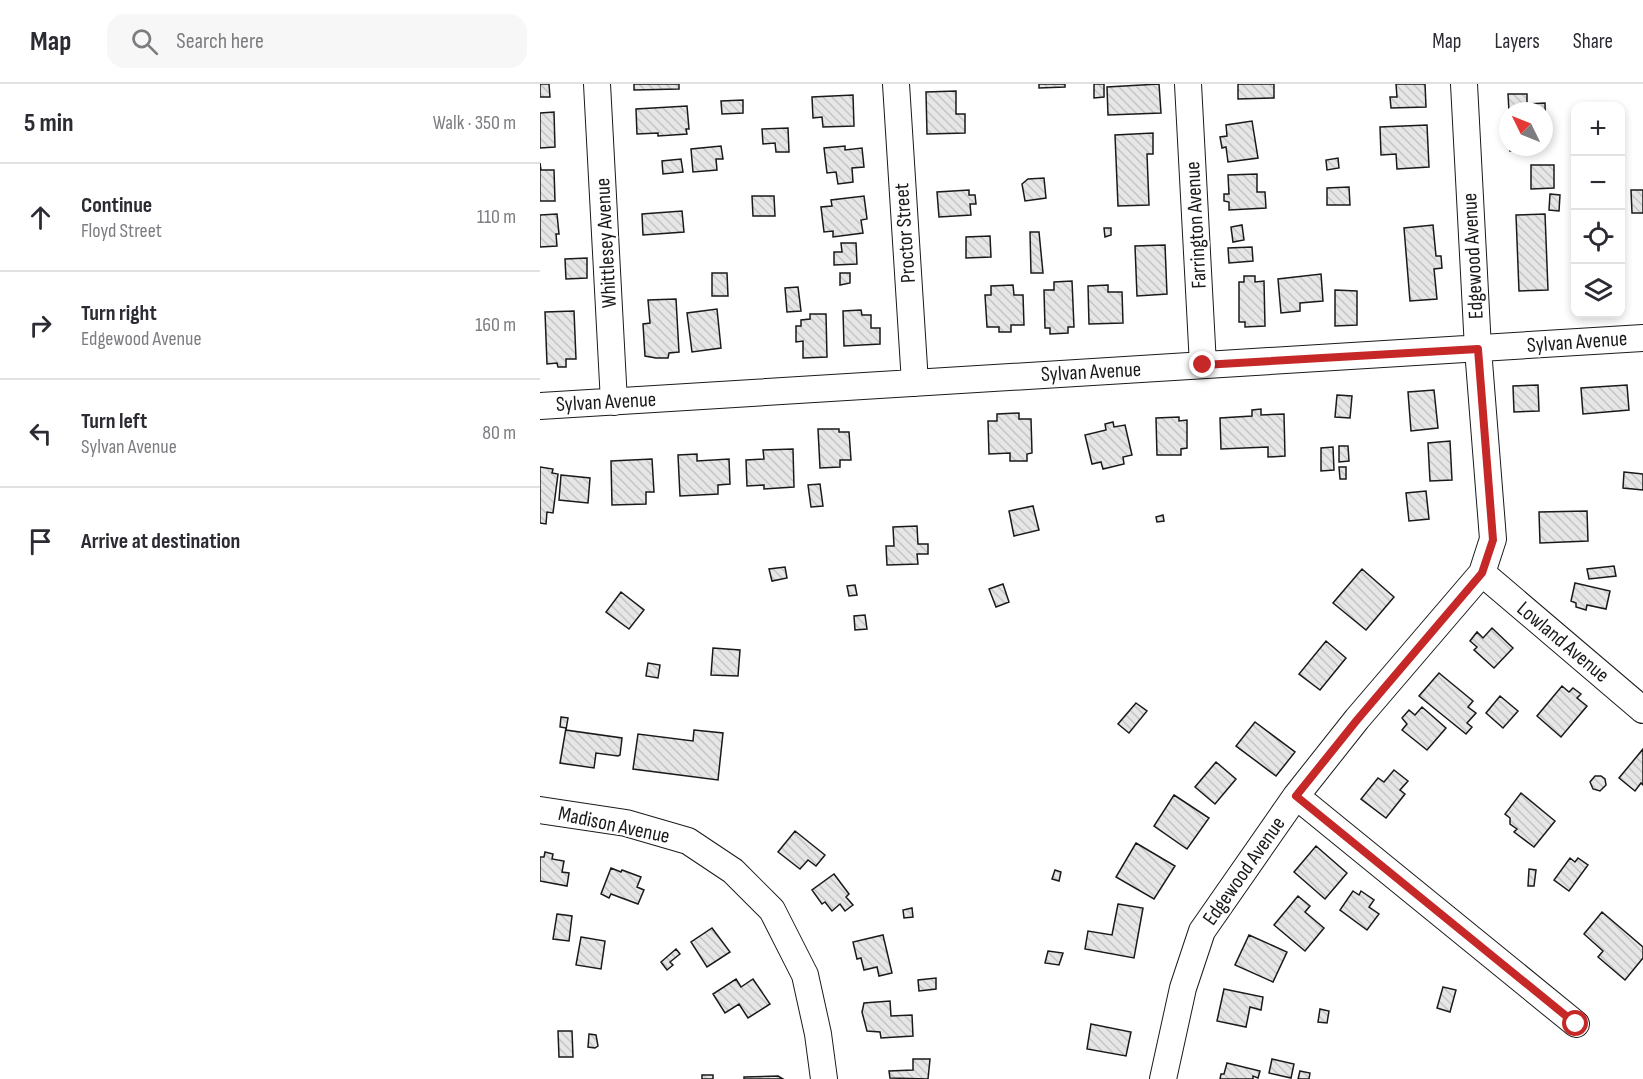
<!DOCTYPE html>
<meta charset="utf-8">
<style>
:root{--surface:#fff;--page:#f7f7f7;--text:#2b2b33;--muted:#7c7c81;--line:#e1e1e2}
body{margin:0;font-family:"Sofia Sans Condensed",sans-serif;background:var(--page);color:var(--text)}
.controls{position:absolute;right:18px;top:18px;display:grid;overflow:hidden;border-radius:12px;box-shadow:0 3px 9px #0003}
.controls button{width:54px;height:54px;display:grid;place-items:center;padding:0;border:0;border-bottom:2px solid var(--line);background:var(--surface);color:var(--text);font:30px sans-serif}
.compass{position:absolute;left:959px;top:18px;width:54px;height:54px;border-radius:50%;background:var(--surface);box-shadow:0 3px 9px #0003;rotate:313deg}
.stop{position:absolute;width:18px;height:18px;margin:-14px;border:4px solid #c62828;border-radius:50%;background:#fff}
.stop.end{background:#c62828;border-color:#fff;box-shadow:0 2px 6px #0008}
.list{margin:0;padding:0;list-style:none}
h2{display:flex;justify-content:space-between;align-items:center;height:78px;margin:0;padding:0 24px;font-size:26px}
h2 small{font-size:20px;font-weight:400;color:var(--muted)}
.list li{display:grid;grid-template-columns:39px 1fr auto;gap:18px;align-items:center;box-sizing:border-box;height:108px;padding:0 24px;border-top:2px solid var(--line)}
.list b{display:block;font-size:22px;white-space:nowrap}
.list p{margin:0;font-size:20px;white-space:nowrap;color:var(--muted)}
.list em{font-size:20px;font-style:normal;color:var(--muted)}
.icon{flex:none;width:33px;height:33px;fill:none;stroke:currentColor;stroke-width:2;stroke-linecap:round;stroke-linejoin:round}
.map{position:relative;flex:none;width:1103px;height:995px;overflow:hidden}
header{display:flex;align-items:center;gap:36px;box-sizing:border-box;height:84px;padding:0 30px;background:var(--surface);border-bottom:2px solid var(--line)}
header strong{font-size:28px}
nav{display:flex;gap:33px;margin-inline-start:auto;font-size:21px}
.search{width:420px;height:54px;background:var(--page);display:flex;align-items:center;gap:15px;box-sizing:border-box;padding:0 21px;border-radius:18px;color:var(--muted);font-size:22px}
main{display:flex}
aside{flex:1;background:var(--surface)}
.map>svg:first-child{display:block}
</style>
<header>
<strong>Map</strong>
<div class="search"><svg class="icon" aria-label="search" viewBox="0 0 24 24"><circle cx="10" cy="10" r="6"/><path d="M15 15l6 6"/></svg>Search here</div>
<nav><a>Map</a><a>Layers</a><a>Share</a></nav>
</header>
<main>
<aside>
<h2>5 min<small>Walk · 350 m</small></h2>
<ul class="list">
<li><svg class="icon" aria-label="ahead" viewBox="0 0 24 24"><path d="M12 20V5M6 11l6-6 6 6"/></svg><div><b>Continue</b><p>Floyd Street</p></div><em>110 m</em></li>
<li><svg class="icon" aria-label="right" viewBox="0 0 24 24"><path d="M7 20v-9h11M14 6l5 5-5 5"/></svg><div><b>Turn right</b><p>Edgewood Avenue</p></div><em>160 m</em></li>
<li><svg class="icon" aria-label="left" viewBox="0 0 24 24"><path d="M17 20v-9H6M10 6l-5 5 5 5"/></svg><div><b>Turn left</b><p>Sylvan Avenue</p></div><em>80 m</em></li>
<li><svg class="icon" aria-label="arrive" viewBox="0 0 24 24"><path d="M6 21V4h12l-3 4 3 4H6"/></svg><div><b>Arrive at destination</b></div></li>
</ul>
</aside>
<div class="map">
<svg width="1103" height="995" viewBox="0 0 1103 995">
<defs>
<pattern id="building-back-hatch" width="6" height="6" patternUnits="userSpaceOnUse" patternTransform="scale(1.5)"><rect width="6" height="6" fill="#e6e6e6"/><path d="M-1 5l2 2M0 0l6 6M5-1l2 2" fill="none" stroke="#c5c5c5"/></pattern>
</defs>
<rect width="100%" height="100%" fill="#fff"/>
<path fill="url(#building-back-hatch)" stroke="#1a1a1a" stroke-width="1.5" d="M 0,0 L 9,0 L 10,13 L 0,13 Z
M 94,0 L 139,0 L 139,5 L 94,6 Z
M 499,0 L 525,0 L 525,3 L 499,4 Z
M 554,0 L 564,0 L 564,13 L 554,14 Z
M 619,0 L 621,29 L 568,31 L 567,3 Z
M 698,0 L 734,0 L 734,14 L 698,15 Z
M 856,0 L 885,0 L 886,23 L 851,24 L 850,13 L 857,13 Z
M 416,7 L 416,30 L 425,30 L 425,49 L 387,50 L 386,8 Z
M 968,10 L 987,10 L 987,20 L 1005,19 L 1006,57 L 1004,57 L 1004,27 L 969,27 Z
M 313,11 L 314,42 L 283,43 L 282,33 L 273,34 L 272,13 Z
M 203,16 L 203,29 L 182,30 L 181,17 Z
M 147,22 L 149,45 L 146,45 L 147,50 L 118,52 L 118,49 L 97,50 L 96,25 Z
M 14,28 L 15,63 L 0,64 L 0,29 Z
M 712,37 L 718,74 L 688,78 L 686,63 L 682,64 L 680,53 L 687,52 L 686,41 Z
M 887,41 L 889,83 L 857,85 L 856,70 L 841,71 L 840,43 Z
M 248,44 L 249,68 L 236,68 L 235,59 L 223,60 L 222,45 Z
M 613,49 L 613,70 L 607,70 L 609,121 L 578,122 L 575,51 Z
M 181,62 L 183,75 L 176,75 L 177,86 L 153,88 L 151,65 Z
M 305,62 L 305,66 L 322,64 L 324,83 L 312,84 L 313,98 L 298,100 L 296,88 L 287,89 L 284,64 Z
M 970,63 L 989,63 L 989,66 L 970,67 Z
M 798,74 L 799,84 L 787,86 L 786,76 Z
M 141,75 L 143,88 L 123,90 L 122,77 Z
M 0,79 L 1,86 L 14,86 L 15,117 L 0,117 Z
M 991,81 L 1014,81 L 1014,104 L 991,105 Z
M 717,90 L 717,108 L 725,108 L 726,124 L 689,126 L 689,118 L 684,117 L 684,110 L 689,110 L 688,91 Z
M 504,94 L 506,114 L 485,117 L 482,100 L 488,95 Z
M 809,103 L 810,121 L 787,121 L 787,104 Z
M 429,106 L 429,111 L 435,111 L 436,120 L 430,120 L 431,131 L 399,133 L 397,108 Z
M 1091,106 L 1103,106 L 1103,129 L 1092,129 Z
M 1010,110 L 1020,111 L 1019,127 L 1009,126 Z
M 212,112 L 234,112 L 235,132 L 213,132 Z
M 324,112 L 327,135 L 321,136 L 323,149 L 293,153 L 293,147 L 284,148 L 281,123 L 292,122 L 291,116 Z
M 142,127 L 144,148 L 103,151 L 102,130 Z
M 17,130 L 19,150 L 16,150 L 17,162 L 0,163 L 0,131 Z
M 1005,130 L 1008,206 L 979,207 L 976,131 Z
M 702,141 L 704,156 L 693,158 L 691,143 Z
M 893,141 L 896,172 L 901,172 L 902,184 L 894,185 L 897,215 L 870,217 L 864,144 Z
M 564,144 L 571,144 L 571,151 L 565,153 Z
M 490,148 L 499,148 L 503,189 L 491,189 Z
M 450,152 L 451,173 L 426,174 L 426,153 Z
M 301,159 L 316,159 L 317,180 L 294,181 L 294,168 L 302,168 Z
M 625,161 L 627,210 L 597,212 L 595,162 Z
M 712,163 L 713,177 L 689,179 L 688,164 Z
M 47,174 L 47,194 L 26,195 L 25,175 Z
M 172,189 L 187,189 L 188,212 L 172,212 Z
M 300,189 L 310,189 L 310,199 L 300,201 Z
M 781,190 L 783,217 L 760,219 L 760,227 L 741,229 L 738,195 Z
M 704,192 L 715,192 L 715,198 L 724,197 L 725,242 L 705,243 L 705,238 L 699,238 L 699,198 L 704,198 Z
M 532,197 L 534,243 L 528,243 L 528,249 L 510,250 L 510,244 L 505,244 L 504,206 L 514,206 L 514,198 Z
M 473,201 L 474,211 L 483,211 L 484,241 L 471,241 L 471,248 L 459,248 L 459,243 L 447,243 L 445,211 L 451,211 L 451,202 Z
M 568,201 L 568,208 L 582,208 L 583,239 L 549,240 L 548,202 Z
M 258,203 L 261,227 L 247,228 L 245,204 Z
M 795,206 L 817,207 L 817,241 L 795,242 Z
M 136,215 L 139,268 L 129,269 L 128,274 L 116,274 L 105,272 L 103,240 L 110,239 L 108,216 Z
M 177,225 L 181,264 L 152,268 L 147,229 Z
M 321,226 L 322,231 L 331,231 L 331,244 L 340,244 L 340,260 L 304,262 L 303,227 Z
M 34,227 L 36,275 L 26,275 L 26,283 L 18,283 L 17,279 L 7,280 L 5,228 Z
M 270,230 L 286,230 L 287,273 L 263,274 L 263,257 L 256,258 L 256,242 L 261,242 L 261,236 L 270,235 Z
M 998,301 L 999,327 L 974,328 L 973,302 Z
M 1087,301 L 1089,326 L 1043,330 L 1041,304 Z
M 894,306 L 898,344 L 871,347 L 868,308 Z
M 797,311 L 812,312 L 810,334 L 795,333 Z
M 721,325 L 721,331 L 744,330 L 745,372 L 728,373 L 728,363 L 681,365 L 680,334 L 712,332 L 712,326 Z
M 479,329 L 479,335 L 491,335 L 492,369 L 487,370 L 487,377 L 470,377 L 470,369 L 449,370 L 448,337 L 457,337 L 457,330 Z
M 639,333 L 639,337 L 647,336 L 647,364 L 641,365 L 641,371 L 617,371 L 616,334 Z
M 573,338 L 574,343 L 585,341 L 592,371 L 583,373 L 584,380 L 563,385 L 561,378 L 552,380 L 545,351 L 566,346 L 565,340 Z
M 278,345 L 299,345 L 299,348 L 309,348 L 311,376 L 300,376 L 300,383 L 280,384 Z
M 910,357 L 912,396 L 890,397 L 888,359 Z
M 799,362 L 808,362 L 809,377 L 799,378 Z
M 793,363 L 794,386 L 781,387 L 781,364 Z
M 253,365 L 254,403 L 224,405 L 224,401 L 207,402 L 206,376 L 224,375 L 223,366 Z
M 157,370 L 157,377 L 189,375 L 190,400 L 178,401 L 178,410 L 140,412 L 138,371 Z
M 112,375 L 114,408 L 106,408 L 106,420 L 72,421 L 71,377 Z
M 0,383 L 13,385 L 12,389 L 18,390 L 13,429 L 7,428 L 6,440 L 0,439 Z
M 799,383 L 806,383 L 806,395 L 800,395 Z
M 1084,388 L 1103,390 L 1103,406 L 1083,404 Z
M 21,391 L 50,394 L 48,419 L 19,416 Z
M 280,400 L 283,422 L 271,423 L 268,401 Z
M 886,407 L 889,435 L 869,437 L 866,409 Z
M 493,422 L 499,446 L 474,452 L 469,427 Z
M 1047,427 L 1048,457 L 1000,459 L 999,428 Z
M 623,431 L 624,437 L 617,438 L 616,433 Z
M 377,442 L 378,460 L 388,460 L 388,470 L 377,470 L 378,480 L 347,481 L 346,462 L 354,462 L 353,443 Z
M 1074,482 L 1076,492 L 1049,495 L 1047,485 Z
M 245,483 L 247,494 L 232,497 L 229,485 Z
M 822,485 L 854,513 L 826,546 L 793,519 Z
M 1035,499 L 1070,507 L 1066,525 L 1047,521 L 1046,526 L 1036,523 L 1036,519 L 1031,517 Z
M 463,500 L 469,518 L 456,523 L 449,505 Z
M 315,501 L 317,511 L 309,512 L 307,502 Z
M 81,508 L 104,526 L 89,545 L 66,528 Z
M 325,531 L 327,545 L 315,546 L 314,532 Z
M 952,544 L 973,564 L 954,584 L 934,566 L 937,563 L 930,557 L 937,548 L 943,554 Z
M 786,557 L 806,574 L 780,606 L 759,590 Z
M 173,564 L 200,566 L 198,592 L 171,591 Z
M 108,579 L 120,581 L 118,594 L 106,592 Z
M 899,589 L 933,617 L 928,623 L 936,629 L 927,639 L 932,643 L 926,650 L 879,612 Z
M 1022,602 L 1029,608 L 1033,604 L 1041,610 L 1037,614 L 1047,622 L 1021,653 L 997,632 Z
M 960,612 L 978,627 L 963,644 L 946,629 Z
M 596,619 L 607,627 L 589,649 L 578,640 Z
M 882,623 L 906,644 L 887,666 L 862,646 L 867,640 L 862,634 L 869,626 L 875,631 Z
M 21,633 L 28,634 L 26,646 L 82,654 L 80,671 L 78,672 L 56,669 L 54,684 L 20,679 L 26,644 L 20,643 Z
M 715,638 L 755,668 L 736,692 L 696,662 Z
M 154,646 L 183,649 L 178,696 L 93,685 L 98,650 L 153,657 Z
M 1103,665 L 1103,701 L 1101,699 L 1095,707 L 1079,694 Z
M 676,678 L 696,695 L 675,720 L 655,703 Z
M 854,686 L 868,697 L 860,706 L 865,710 L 846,734 L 821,715 L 838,694 L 844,698 Z
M 1055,692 L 1061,692 L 1065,695 L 1066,701 L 1060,707 L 1053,705 L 1050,698 Z
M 981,709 L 1015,737 L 994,763 L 974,748 L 977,745 L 970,740 L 970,734 L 965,730 Z
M 634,711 L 669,734 L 647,765 L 614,742 Z
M 255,747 L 285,771 L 276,782 L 268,776 L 260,785 L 238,768 Z
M 596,759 L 635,782 L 614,815 L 576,793 Z
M 776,762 L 807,789 L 785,815 L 754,788 Z
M 5,768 L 13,770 L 12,775 L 24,777 L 22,788 L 29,789 L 27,802 L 0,797 L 0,773 L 4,773 Z
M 1030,774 L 1035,778 L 1038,774 L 1048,781 L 1029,807 L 1014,796 Z
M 71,784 L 81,788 L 82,786 L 101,793 L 97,803 L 104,806 L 98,820 L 71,810 L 69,814 L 61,810 Z
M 989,785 L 996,786 L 994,802 L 988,802 Z
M 515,786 L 521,788 L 519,797 L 512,795 Z
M 294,790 L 309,810 L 306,813 L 313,821 L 305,827 L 300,820 L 292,827 L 285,818 L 282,820 L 272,806 Z
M 813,807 L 819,811 L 821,807 L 834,816 L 829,823 L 839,830 L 827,846 L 800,826 Z
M 758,812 L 770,822 L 765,828 L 784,844 L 765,867 L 734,841 Z
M 578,820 L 603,824 L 594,874 L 545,865 L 548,847 L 572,851 Z
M 372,824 L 373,833 L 364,834 L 363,826 Z
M 1062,828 L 1103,863 L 1103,874 L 1085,896 L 1058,873 L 1063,867 L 1044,850 Z
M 17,830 L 32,832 L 29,857 L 13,855 Z
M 172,844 L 190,868 L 167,883 L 151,858 Z
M 343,851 L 352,889 L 339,892 L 337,883 L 324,886 L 321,874 L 317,875 L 313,858 Z
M 709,851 L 747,868 L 733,898 L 695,881 Z
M 41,853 L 65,857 L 61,885 L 36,881 Z
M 136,865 L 140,870 L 130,878 L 133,881 L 127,886 L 121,878 Z
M 508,867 L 523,869 L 519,881 L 505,879 Z
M 396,894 L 396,905 L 379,907 L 378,896 Z
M 196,895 L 201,903 L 213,895 L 230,920 L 208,934 L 199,920 L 185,929 L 173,910 Z
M 903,903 L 916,906 L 910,928 L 897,924 Z
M 684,905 L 723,913 L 721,926 L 710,923 L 706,943 L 677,937 Z
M 350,917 L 351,932 L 372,931 L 373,952 L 341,954 L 340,948 L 327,947 L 322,928 L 324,919 Z
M 780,925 L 789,927 L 787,939 L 778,938 Z
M 551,940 L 591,948 L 586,972 L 547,965 Z
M 18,947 L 32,947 L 33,973 L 19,973 Z
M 49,950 L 56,951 L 58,962 L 55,964 L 48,963 Z
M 373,975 L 390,975 L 388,995 L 350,994 L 349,987 L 373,986 Z
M 732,975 L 754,980 L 751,994 L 729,989 Z
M 687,979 L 720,987 L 718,994 L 713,992 L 713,995 L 680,995 L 681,990 L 684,990 Z
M 760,987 L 770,989 L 769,995 L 758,995 Z
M 162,991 L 173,991 L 173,995 L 162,995 Z
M 238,992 L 243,995 L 204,995 L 204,993 Z"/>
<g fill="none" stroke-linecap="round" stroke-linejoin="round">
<defs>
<path id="minor" d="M 57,0 L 74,318
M 356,0 L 375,299
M 648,0 L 663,281
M 0,322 L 1103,254
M 942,489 L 1103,626
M 756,712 L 1036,940
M 0,726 L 86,739 L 148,757 L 193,787 L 232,826 L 265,891 L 278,950 L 284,995
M 623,995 L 643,904 L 662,847 L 756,712 L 817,635 L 942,489 L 953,455 L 938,265 L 924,0"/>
</defs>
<use href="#minor" stroke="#1a1a1a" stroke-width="28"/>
<use href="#minor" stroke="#fff" stroke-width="26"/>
</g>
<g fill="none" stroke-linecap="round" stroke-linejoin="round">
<path stroke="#c62828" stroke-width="8" d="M 663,281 L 938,265 L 953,456 L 942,489 L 817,636 L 756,712 L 1036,940"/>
</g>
<g text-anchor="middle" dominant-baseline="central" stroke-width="4.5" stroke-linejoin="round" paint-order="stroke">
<g font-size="21" fill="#1a1a1a" stroke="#fff">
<text transform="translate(656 141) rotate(-93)">Farrington Avenue</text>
<text transform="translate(365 149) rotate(-94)">Proctor Street</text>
<text transform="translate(66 159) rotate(-93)">Whittlesey Avenue</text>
<text transform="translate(933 172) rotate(-93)">Edgewood Avenue</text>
<text transform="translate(1037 258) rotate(-4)">Sylvan Avenue</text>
<text transform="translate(551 288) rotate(-3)">Sylvan Avenue</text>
<text transform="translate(66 318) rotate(-3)">Sylvan Avenue</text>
<text transform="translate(1023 558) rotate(40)">Lowland Avenue</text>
<text transform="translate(74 741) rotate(12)">Madison Avenue</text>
<text transform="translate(704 787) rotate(-55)">Edgewood Avenue</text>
</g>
</g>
</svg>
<div class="controls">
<button>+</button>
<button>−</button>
<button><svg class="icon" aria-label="locate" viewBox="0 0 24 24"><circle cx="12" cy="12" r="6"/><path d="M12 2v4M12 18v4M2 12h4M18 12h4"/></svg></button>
<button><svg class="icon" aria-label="layers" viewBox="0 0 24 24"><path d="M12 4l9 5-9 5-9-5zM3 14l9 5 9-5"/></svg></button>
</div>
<svg class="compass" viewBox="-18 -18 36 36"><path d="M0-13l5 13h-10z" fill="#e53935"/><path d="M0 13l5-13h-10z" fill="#7c7c81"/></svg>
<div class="stop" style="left:1036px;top:940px"></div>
<div class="stop end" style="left:663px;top:281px"></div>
</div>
</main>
